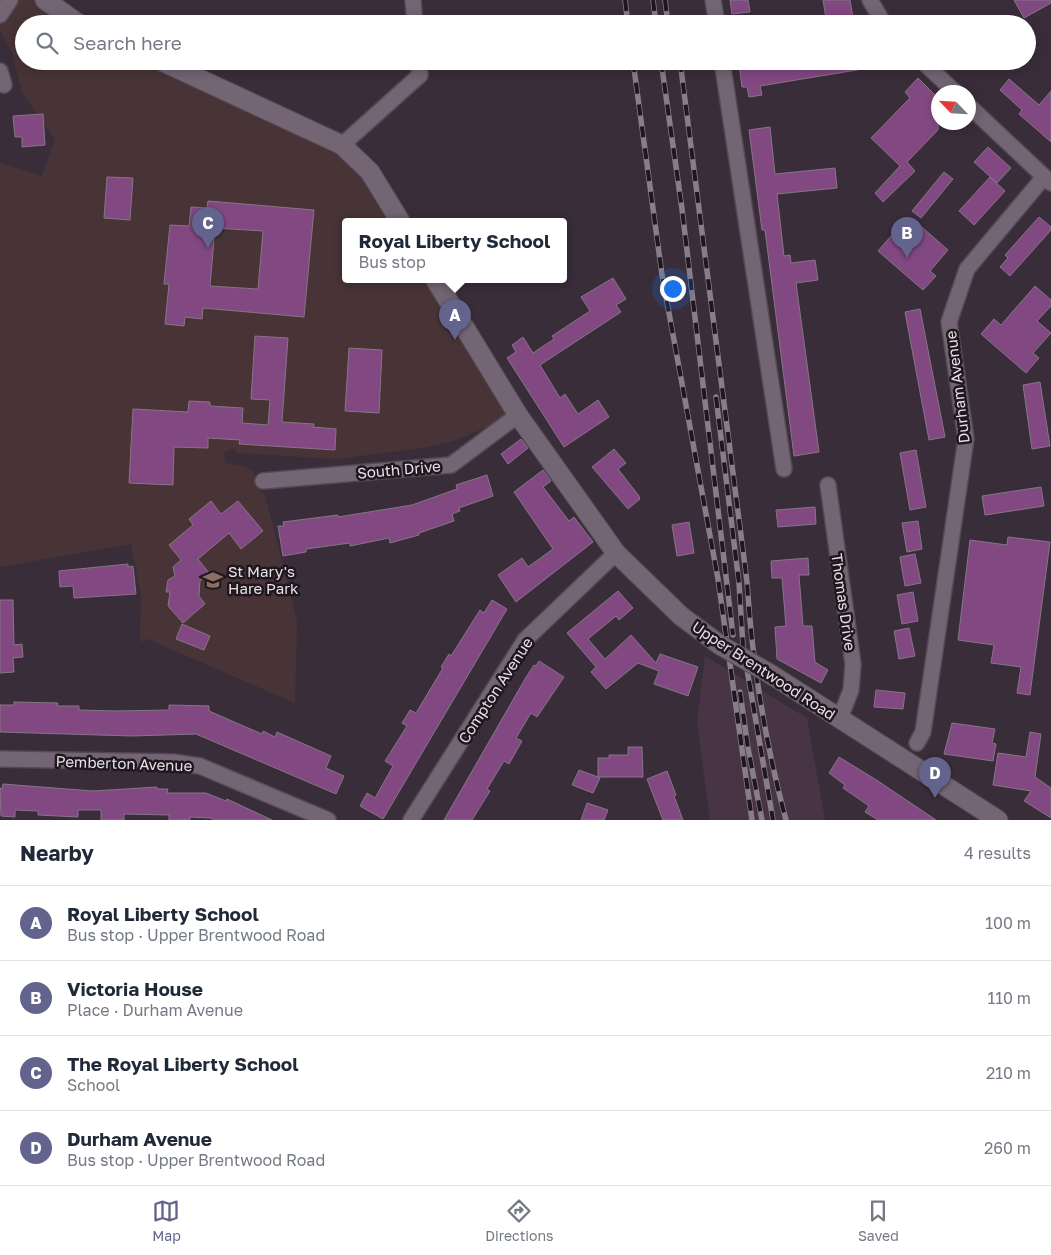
<!DOCTYPE html>
<meta charset="utf-8">
<style>
:root{--surface:#fff;--page:#f2f2f3;--text:#1f2937;--muted:#747a83;--line:#e0e1e3;--accent:#63648d}
body{margin:0;font-family:"Golos Text",sans-serif;background:var(--page);color:var(--text)}
.compass{position:absolute;left:931px;top:85px;width:45px;height:45px;border-radius:50%;background:var(--surface);box-shadow:0 2px 12px #0003;rotate:295deg}
.you{position:absolute;left:672px;top:288px;width:18px;height:18px;margin:-12px;border:4px solid #fff;border-radius:50%;background:#1a73e8;box-shadow:0 0 0 8px #1a73e833}
.badge{display:grid;place-items:center;width:32px;height:32px;border-radius:50%;background:var(--accent);color:#fff;font-size:16px;font-weight:700}
.pin{position:absolute;translate:-50% -41px;filter:drop-shadow(0 1px 2px #0008)}
.pin::after{content:'';position:absolute;top:26px;width:18px;height:15px;background:inherit;clip-path:polygon(0 0,100% 0,50% 100%)}
.popup{position:absolute;left:342px;top:218px;width:225px;height:65px;box-sizing:border-box;display:grid;place-content:center;border-radius:5px;background:var(--surface);filter:drop-shadow(0 1px 4px #0005);font-size:16px;white-space:nowrap;color:var(--muted)}
.popup b{font-size:19px;color:var(--text)}
.popup::after{content:'';position:absolute;left:50%;top:100%;margin-left:-10px;border:10px solid transparent;border-top-color:var(--surface)}
.list{margin:0;padding:0;list-style:none}
h2{display:flex;justify-content:space-between;align-items:center;height:65px;margin:0;padding:0 20px;font-size:21px}
h2 small{font-size:16px;font-weight:400;color:var(--muted)}
.list li{display:grid;grid-template-columns:32px 1fr auto;gap:15px;align-items:center;box-sizing:border-box;height:75px;padding:0 20px;border-top:1px solid var(--line)}
.list b{display:block;font-size:19px;white-space:nowrap}
.list p{margin:0;font-size:16px;white-space:nowrap;color:var(--muted)}
.list em{font-size:16px;font-style:normal;color:var(--muted)}
.icon{flex:none;width:28px;height:28px;fill:none;stroke:currentColor;stroke-width:2;stroke-linecap:round;stroke-linejoin:round}
.map{position:relative;flex:none;width:1051px;height:820px;overflow:hidden}
.search{position:absolute;background:var(--surface);box-shadow:0 2px 12px #0003;left:15px;right:15px;top:15px;height:55px;display:flex;align-items:center;gap:12px;box-sizing:border-box;padding:0 18px;border-radius:28px;color:var(--muted);font-size:19px}
.sheet{height:365px;background:var(--surface)}
nav{display:flex;justify-content:space-around;align-items:center;box-sizing:border-box;height:70px;border-top:1px solid var(--line);background:var(--surface);font-size:14px;color:var(--muted)}
nav a{display:grid;justify-items:center;gap:2px}
nav .on{color:var(--accent)}
.map>svg:first-child{display:block}
</style>
<div class="map">
<svg width="1051" height="820" viewBox="0 0 1051 820">
<rect width="100%" height="100%" fill="#3a2d3a"/>
<path fill="#473546" d="M 705,656 L 807,718 L 825,820 L 710,820 L 697,722 Z"/>
<path fill="#483437" d="M 12,0 L 45,0 L 79,24 L 24,24 L 24,61 L 161,61 L 342,145 L 400,221 L 346,221 L 346,279 L 435,279 L 518,415 L 453,441 L 423,448 L 337,459 L 238,453 L 232,448 L 224,453 L 225,463 L 244,466 L 253,472 L 261,493 L 265,495 L 297,621 L 295,703 L 145,638 L 145,641 L 140,641 L 141,594 L 131,544 L 0,567 L 0,163 L 42,176 L 55,139 L 23,94 L 12,53 L 0,29 L 0,23 Z"/>
<path fill="#824882" stroke="#857685" fill-rule="evenodd" d="M 730,0 L 748,0 L 750,12 L 732,14 Z
M 823,0 L 850,0 L 854,24 L 827,24 Z
M 1014,0 L 1051,0 L 1051,3 L 1024,18 Z
M 757,61 L 757,64 L 771,61 L 868,61 L 869,68 L 760,86 L 762,95 L 749,97 L 747,87 L 742,87 L 739,63 Z
M 918,78 L 938,98 L 938,130 L 907,162 L 915,171 L 883,202 L 875,193 L 900,166 L 871,138 L 910,98 L 905,92 Z
M 1009,79 L 1039,105 L 1051,91 L 1051,142 L 1019,114 L 1022,110 L 1000,90 Z
M 43,114 L 45,145 L 22,147 L 22,137 L 15,137 L 13,116 Z
M 770,127 L 775,174 L 835,168 L 837,188 L 777,194 L 784,256 L 790,255 L 791,263 L 815,260 L 818,280 L 796,283 L 819,452 L 794,456 L 765,230 L 762,230 L 749,130 Z
M 988,147 L 1011,168 L 997,183 L 974,162 Z
M 944,172 L 953,179 L 921,218 L 912,211 Z
M 107,177 L 133,178 L 130,220 L 104,218 Z
M 990,177 L 1005,191 L 974,225 L 959,211 Z
M 208,201 L 314,210 L 304,317 L 203,308 L 202,319 L 185,317 L 184,326 L 165,324 L 169,284 L 164,284 L 170,225 L 189,226 L 191,207 L 207,208 ZM 215,228 L 263,231 L 258,289 L 210,286 Z
M 1039,217 L 1051,227 L 1051,230 L 1010,276 L 1000,267 L 1008,258 L 1005,255 Z
M 916,222 L 948,250 L 930,271 L 936,276 L 923,290 L 878,251 L 891,236 L 898,242 Z
M 613,278 L 626,299 L 616,305 L 621,312 L 540,365 L 560,398 L 565,394 L 578,414 L 598,400 L 609,417 L 564,447 L 507,358 L 516,352 L 512,345 L 523,337 L 533,353 L 554,339 L 552,336 L 590,311 L 581,297 Z
M 1035,286 L 1051,300 L 1051,306 L 1037,321 L 1051,333 L 1033,353 L 1039,358 L 1026,373 L 981,334 L 994,319 L 1001,325 Z
M 920,309 L 945,437 L 929,440 L 905,312 Z
M 255,336 L 288,338 L 282,422 L 314,424 L 313,427 L 336,429 L 335,450 L 239,444 L 240,440 L 208,438 L 208,448 L 174,447 L 173,485 L 129,483 L 133,409 L 188,412 L 189,401 L 210,402 L 210,406 L 243,408 L 242,423 L 268,425 L 270,400 L 251,399 Z
M 349,348 L 382,350 L 379,413 L 345,411 Z
M 1040,382 L 1050,446 L 1032,449 L 1023,385 Z
M 521,439 L 528,448 L 508,464 L 501,454 Z
M 614,449 L 626,463 L 618,469 L 639,496 L 640,499 L 628,509 L 592,467 Z
M 916,450 L 926,507 L 910,510 L 900,453 Z
M 543,470 L 551,481 L 543,487 L 569,521 L 574,517 L 593,542 L 516,602 L 498,575 L 522,558 L 528,567 L 553,549 L 514,492 Z
M 487,475 L 493,496 L 459,508 L 460,511 L 452,514 L 454,521 L 419,533 L 419,535 L 390,543 L 389,538 L 350,546 L 350,543 L 306,549 L 306,552 L 283,556 L 278,526 L 284,526 L 283,522 L 338,515 L 338,517 L 412,505 L 457,489 L 456,485 Z
M 1041,487 L 1044,506 L 985,515 L 982,496 Z
M 211,501 L 221,514 L 238,501 L 263,531 L 241,549 L 229,533 L 198,559 L 209,573 L 200,581 L 199,596 L 205,604 L 183,623 L 168,606 L 170,592 L 166,592 L 168,580 L 175,576 L 173,567 L 181,560 L 169,545 L 193,525 L 189,519 Z
M 815,507 L 816,524 L 778,527 L 776,510 Z
M 918,521 L 922,549 L 907,552 L 902,523 Z
M 689,522 L 694,553 L 677,556 L 672,525 Z
M 1008,537 L 1050,542 L 1030,695 L 1017,693 L 1021,667 L 991,663 L 994,645 L 958,640 L 970,540 L 1007,545 Z
M 915,554 L 921,583 L 905,586 L 900,557 Z
M 808,558 L 809,575 L 799,575 L 803,626 L 812,626 L 815,662 L 828,670 L 821,683 L 777,659 L 775,627 L 786,626 L 782,578 L 772,578 L 771,561 Z
M 128,564 L 128,567 L 133,566 L 136,594 L 74,598 L 73,586 L 60,587 L 59,571 Z
M 618,591 L 633,608 L 619,620 L 616,616 L 588,639 L 605,659 L 631,635 L 656,663 L 660,654 L 698,667 L 688,696 L 654,684 L 659,671 L 638,663 L 606,689 L 591,672 L 596,667 L 567,633 Z
M 913,592 L 918,621 L 902,624 L 897,595 Z
M 0,600 L 13,600 L 14,645 L 22,644 L 23,657 L 13,658 L 14,672 L 0,673 Z
M 492,600 L 507,609 L 383,819 L 360,806 L 367,793 L 375,798 L 393,766 L 385,761 L 407,726 L 402,723 L 410,710 L 416,713 L 443,668 L 441,667 L 449,654 L 451,656 L 480,610 L 484,613 Z
M 182,624 L 210,636 L 204,650 L 176,639 Z
M 909,628 L 915,656 L 899,659 L 894,631 Z
M 539,661 L 564,677 L 537,717 L 531,713 L 516,738 L 522,741 L 509,764 L 504,761 L 487,789 L 490,791 L 472,820 L 444,820 L 525,679 L 534,665 L 536,666 Z
M 876,690 L 905,693 L 903,709 L 874,707 Z
M 14,702 L 58,703 L 57,706 L 79,706 L 79,710 L 116,711 L 169,710 L 169,705 L 209,706 L 209,711 L 262,734 L 263,731 L 275,737 L 277,732 L 331,756 L 326,768 L 344,776 L 336,794 L 196,734 L 132,736 L 0,732 L 0,705 L 14,705 Z
M 952,723 L 995,729 L 992,743 L 996,744 L 993,761 L 944,754 Z
M 1030,732 L 1041,734 L 1035,777 L 1051,788 L 1051,818 L 1024,801 L 1031,791 L 993,785 L 998,753 L 1026,757 Z
M 628,747 L 642,747 L 643,777 L 598,777 L 600,778 L 593,793 L 572,785 L 579,770 L 598,777 L 598,758 L 609,758 L 609,755 L 628,755 Z
M 839,757 L 878,781 L 936,820 L 878,820 L 865,812 L 869,806 L 843,788 L 845,785 L 829,773 Z
M 667,771 L 676,795 L 674,796 L 683,820 L 663,820 L 647,779 Z
M 3,784 L 93,791 L 157,787 L 157,789 L 168,789 L 167,793 L 206,793 L 226,801 L 227,799 L 272,820 L 215,820 L 210,818 L 190,817 L 190,820 L 169,820 L 169,815 L 124,814 L 124,820 L 101,820 L 101,810 L 78,810 L 78,817 L 38,815 L 38,811 L 15,810 L 15,817 L 1,816 L 0,788 L 2,789 Z
M 587,803 L 608,810 L 604,820 L 581,820 Z"/>
<g fill="none" stroke-linecap="round" stroke-linejoin="round">
<defs>
<path id="minor" d="M 413,0 L 415,24
M 713,0 L 717,24
M 870,0 L 884,24
M 0,15 L 10,0
M 722,61 L 784,469
M 922,61 L 955,92
M 0,71 L 4,85
M 968,105 L 1051,183
M 342,145 L 420,75 L 418,61
M 263,481 L 451,465 L 518,415
M 828,485 L 853,664 L 851,690 L 840,718
M 917,743 L 923,732 L 966,439 L 949,322 L 967,269 L 1044,177
M 0,759 L 173,762 L 200,766 L 328,820
M 411,820 L 525,640 L 616,553"/>
<path id="tertiary" d="M 45,0 L 79,24
M 161,61 L 342,145 L 370,172 L 400,221
M 435,279 L 518,415 L 616,553 L 681,616 L 720,645
M 772,675 L 998,820"/>
</defs>
<use href="#minor" stroke="#554a54" stroke-width="18"/>
<use href="#tertiary" stroke="#554a54" stroke-width="21"/>
<use href="#minor" stroke="#736573" stroke-width="15"/>
<use href="#tertiary" stroke="#736573" stroke-width="19"/>
<defs>
<path id="rail" d="M 625,0 L 628,24
M 653,0 L 656,24
M 665,0 L 668,24
M 633,61 L 662,275 L 718,579 L 752,820
M 661,61 L 682,209 L 733,635
M 680,61 L 747,582 C 752,662 765,742 786,820
M 716,397 L 739,583 L 743,646 L 773,820
M 740,692 L 748,748 L 762,820"/>
</defs>
<use href="#rail" stroke="#897d88" stroke-width="5.5"/>
<use href="#rail" stroke="#1e181e" stroke-width="4" stroke-dasharray="11" stroke-linecap="butt"/>
<defs>
<path id="tertiary-bridge" d="M 720,645 L 772,675"/>
</defs>
<use href="#tertiary-bridge" stroke="#554a54" stroke-width="21" stroke-linecap="butt"/>
<use href="#tertiary-bridge" stroke="#736573" stroke-width="19"/>
</g>
<defs>
<symbol id="school-bare" viewBox="-9 -9 18 18"><path d="M0-5L7-2L0 1L-7-2ZM-4 1L0 2.5L4 1V4Q0 6-4 4Z" fill="#8d6e63" stroke="#1e181e" stroke-width="2.5" paint-order="stroke"/></symbol>
</defs>
<g fill-rule="evenodd">
<use href="#school-bare" x="199" y="566" width="28" height="28"/>
</g>
<g text-anchor="middle" dominant-baseline="central" stroke-width="5" stroke-linejoin="round" paint-order="stroke">
<g font-size="15" fill="#e8dfe7" stroke="#1e181e">
<text transform="translate(957 387) rotate(-97)">Durham Avenue</text>
<text transform="translate(399 469) rotate(-5)">South Drive</text>
<text transform="translate(844 602) rotate(82)">Thomas Drive</text>
<text transform="translate(764 670) rotate(33)">Upper Brentwood Road</text>
<text transform="translate(495 690) rotate(-57)">Compton Avenue</text>
<text transform="translate(124 763) rotate(2)">Pemberton Avenue</text>
</g>
<g font-size="15" fill="#e8dfe7" stroke="#1e181e" text-anchor="start">
<text x="228" y="571">St Mary's<tspan x="228" dy="17">Hare Park</tspan></text>
</g>
</g>
</svg>
<svg class="compass" viewBox="-18 -18 36 36"><path d="M0-13l5 13h-10z" fill="#e53935"/><path d="M0 13l5-13h-10z" fill="#747a83"/></svg>
<div class="you"></div>
<div class="pin badge" style="left:455px;top:340px">A</div>
<div class="popup"><b>Royal Liberty School</b>Bus stop</div>
<div class="pin badge" style="left:907px;top:258px">B</div>
<div class="pin badge" style="left:208px;top:248px">C</div>
<div class="pin badge" style="left:935px;top:798px">D</div>
<div class="search"><svg class="icon" aria-label="search" viewBox="0 0 24 24"><circle cx="10" cy="10" r="6"/><path d="M15 15l6 6"/></svg>Search here</div>
</div>
<section class="sheet">
<h2>Nearby<small>4 results</small></h2>
<ul class="list">
<li><span class="badge">A</span><div><b>Royal Liberty School</b><p>Bus stop · Upper Brentwood Road</p></div><em>100 m</em></li>
<li><span class="badge">B</span><div><b>Victoria House</b><p>Place · Durham Avenue</p></div><em>110 m</em></li>
<li><span class="badge">C</span><div><b>The Royal Liberty School</b><p>School</p></div><em>210 m</em></li>
<li><span class="badge">D</span><div><b>Durham Avenue</b><p>Bus stop · Upper Brentwood Road</p></div><em>260 m</em></li>
</ul>
</section>
<nav>
<a class="on"><svg class="icon" aria-label="map" viewBox="0 0 24 24"><path d="M3 6l6-2 6 2 6-2v14l-6 2-6-2-6 2zM9 4v14M15 6v14"/></svg>Map</a>
<a><svg class="icon" aria-label="directions" viewBox="0 0 24 24"><path d="M12 3l9 9-9 9-9-9zM9 14v-3h6M13 9l2 2-2 2"/></svg>Directions</a>
<a><svg class="icon" aria-label="saved" viewBox="0 0 24 24"><path d="M7 4h10v16l-5-4-5 4z"/></svg>Saved</a>
</nav>
